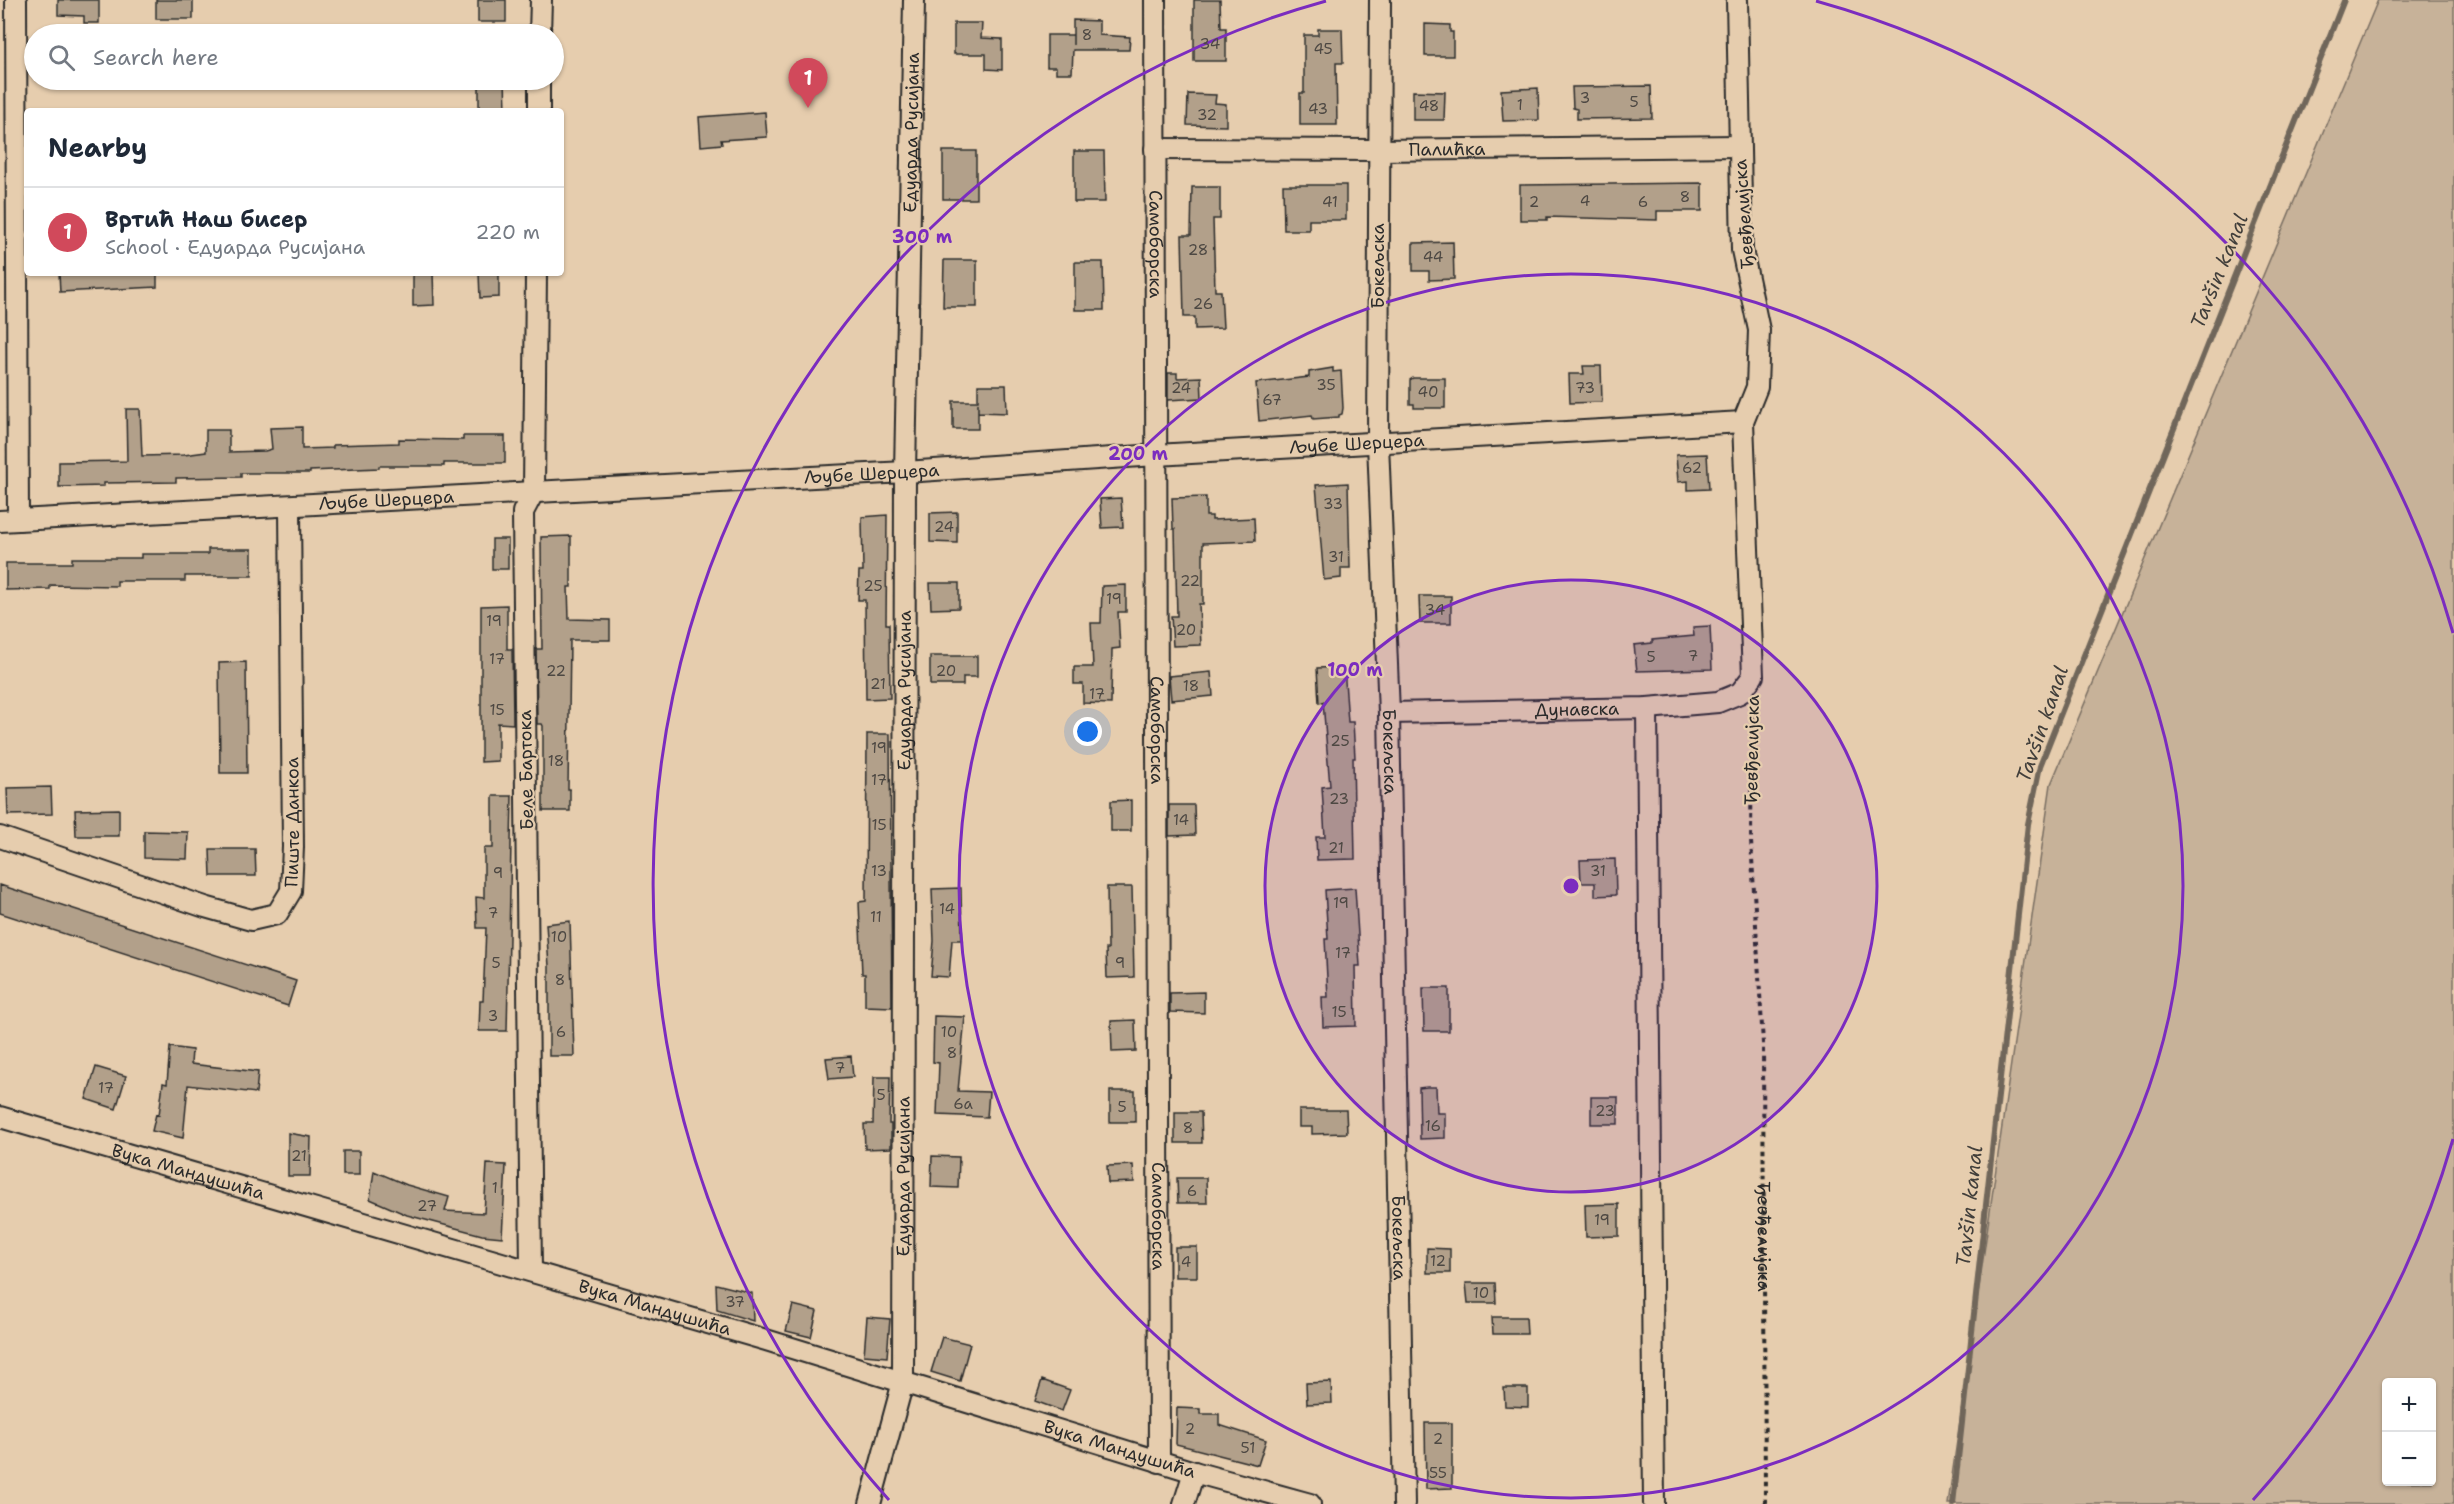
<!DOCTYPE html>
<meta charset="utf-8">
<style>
:root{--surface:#fff;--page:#f2f2f3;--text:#1f2937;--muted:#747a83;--line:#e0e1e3;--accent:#d1495b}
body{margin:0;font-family:"Shantell Sans",sans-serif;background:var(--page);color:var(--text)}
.controls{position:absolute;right:18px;bottom:18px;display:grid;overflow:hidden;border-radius:6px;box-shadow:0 2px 4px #0004}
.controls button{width:54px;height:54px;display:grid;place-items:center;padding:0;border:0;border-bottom:2px solid var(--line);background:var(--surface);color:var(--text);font:30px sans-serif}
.you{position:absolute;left:1088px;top:732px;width:21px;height:21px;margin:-15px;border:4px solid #fff;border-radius:50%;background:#1a73e8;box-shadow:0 0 0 9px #1a73e833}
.badge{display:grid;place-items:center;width:39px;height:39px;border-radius:50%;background:var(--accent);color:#fff;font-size:20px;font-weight:700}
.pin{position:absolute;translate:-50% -50px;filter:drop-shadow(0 2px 3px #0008)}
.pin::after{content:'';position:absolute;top:32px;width:21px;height:18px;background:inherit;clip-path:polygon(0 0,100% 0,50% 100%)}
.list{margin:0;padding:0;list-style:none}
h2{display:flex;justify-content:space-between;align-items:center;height:78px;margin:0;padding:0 24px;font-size:26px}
h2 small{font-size:20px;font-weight:400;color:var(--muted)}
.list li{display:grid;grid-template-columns:39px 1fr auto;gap:18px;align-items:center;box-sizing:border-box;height:90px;padding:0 24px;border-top:2px solid var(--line)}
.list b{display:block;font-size:22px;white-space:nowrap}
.list p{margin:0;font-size:20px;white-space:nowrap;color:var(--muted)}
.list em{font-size:20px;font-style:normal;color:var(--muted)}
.icon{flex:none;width:33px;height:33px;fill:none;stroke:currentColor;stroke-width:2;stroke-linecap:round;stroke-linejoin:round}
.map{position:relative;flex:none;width:2454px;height:1504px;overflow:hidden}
.search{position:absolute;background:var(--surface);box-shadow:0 2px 4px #0004;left:24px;top:24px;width:540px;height:66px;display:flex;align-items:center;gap:15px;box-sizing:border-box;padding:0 21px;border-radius:33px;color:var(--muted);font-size:22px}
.panel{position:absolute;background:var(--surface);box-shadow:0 2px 4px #0004;left:24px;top:108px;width:540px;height:168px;border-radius:6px}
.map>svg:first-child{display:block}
</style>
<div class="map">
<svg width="2454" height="1504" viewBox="0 0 2454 1504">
<rect width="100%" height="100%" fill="#e6cdae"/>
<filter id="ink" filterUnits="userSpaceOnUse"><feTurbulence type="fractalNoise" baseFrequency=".0167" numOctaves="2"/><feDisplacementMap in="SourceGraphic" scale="12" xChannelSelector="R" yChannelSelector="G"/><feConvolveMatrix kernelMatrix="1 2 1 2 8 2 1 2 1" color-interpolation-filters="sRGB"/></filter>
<g filter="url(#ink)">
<path fill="#c7b299" stroke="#796e62" stroke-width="1.5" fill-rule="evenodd" d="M 2378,0 L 2454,0 L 2454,1504 L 1948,1504 L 2051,784 ZM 2386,1382 L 2432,1382 L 2432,1482 L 2386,1482 Z"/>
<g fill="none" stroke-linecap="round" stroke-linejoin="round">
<path stroke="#6f665a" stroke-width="6" d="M 1953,1504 L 2028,824 L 2040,766 L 2344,0"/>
</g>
<path fill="#b2a08a" stroke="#2b2b2b" stroke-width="1.5" d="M 58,0 L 99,0 L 99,23 L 84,23 L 84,16 L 58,15 Z
M 156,0 L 193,0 L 193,19 L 156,19 Z
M 478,0 L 506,0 L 506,22 L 478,22 Z
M 1194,0 L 1220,0 L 1221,28 L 1226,28 L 1226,61 L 1194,61 Z
M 1073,20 L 1099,21 L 1099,35 L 1130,37 L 1129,50 L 1073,50 L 1072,73 L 1056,73 L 1056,67 L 1047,67 L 1047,35 L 1073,35 L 1073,45 Z
M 954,23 L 982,23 L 981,38 L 1002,39 L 1002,70 L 986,69 L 986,54 L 954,54 Z
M 1425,24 L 1450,25 L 1450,32 L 1453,32 L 1453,56 L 1425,56 Z
M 1318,29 L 1342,29 L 1343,63 L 1336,63 L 1337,125 L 1300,125 L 1300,93 L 1304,93 L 1304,35 L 1318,35 Z
M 479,80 L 505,80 L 506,111 L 479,111 Z
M 1651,86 L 1652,118 L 1577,119 L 1577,109 L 1573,108 L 1572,87 Z
M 1538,88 L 1539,120 L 1503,121 L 1501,90 Z
M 1413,91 L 1445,92 L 1444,120 L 1413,120 Z
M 1188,94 L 1216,95 L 1215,103 L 1226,104 L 1226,126 L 1187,125 Z
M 765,112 L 767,137 L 721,140 L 722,144 L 701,146 L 699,117 Z
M 943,151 L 976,151 L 976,199 L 943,199 Z
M 1074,151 L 1104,151 L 1105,202 L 1074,202 Z
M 1702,183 L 1702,211 L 1657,211 L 1657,220 L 1547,217 L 1547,220 L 1520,220 L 1520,185 Z
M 1283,185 L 1346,185 L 1346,220 L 1309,220 L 1309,230 L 1284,230 Z
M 1192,187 L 1220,187 L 1220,219 L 1213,219 L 1215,291 L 1221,291 L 1223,328 L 1195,329 L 1195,317 L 1184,317 L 1182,235 L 1191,235 Z
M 1453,242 L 1454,279 L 1429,280 L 1429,271 L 1413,271 L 1413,243 Z
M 944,260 L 977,260 L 977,307 L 943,307 Z
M 1075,262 L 1103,262 L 1104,310 L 1075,310 Z
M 59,273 L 157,273 L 157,287 L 60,292 Z
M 413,273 L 433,273 L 434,305 L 413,306 Z
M 479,273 L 499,273 L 499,297 L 480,298 Z
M 1583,366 L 1601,366 L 1602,402 L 1570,403 L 1569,374 L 1584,374 Z
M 1333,368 L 1333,372 L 1341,371 L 1343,408 L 1342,414 L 1339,415 L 1339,417 L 1313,419 L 1312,415 L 1259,421 L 1256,383 L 1309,377 L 1309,372 Z
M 1168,373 L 1177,373 L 1177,378 L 1201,377 L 1202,398 L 1168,400 Z
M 1413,378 L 1445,378 L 1445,408 L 1414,408 L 1414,404 L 1410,404 L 1410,380 Z
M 978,385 L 1006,385 L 1007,413 L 978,412 L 978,403 L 978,429 L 953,429 L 953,401 L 978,401 Z
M 126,409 L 140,409 L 142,456 L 184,455 L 206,452 L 206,430 L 229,430 L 229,452 L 265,451 L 272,449 L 270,428 L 302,427 L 302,449 L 333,448 L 333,445 L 399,443 L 399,439 L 463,440 L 463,436 L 505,436 L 505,463 L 444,463 L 444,466 L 379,466 L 379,468 L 310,471 L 310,473 L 241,473 L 241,477 L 176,478 L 176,482 L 104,483 L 104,486 L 59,487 L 59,462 L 127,461 Z
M 1707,454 L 1709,489 L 1688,490 L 1688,481 L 1678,482 L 1676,455 Z
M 1348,483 L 1350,568 L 1341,568 L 1341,578 L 1324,580 L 1316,485 Z
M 1206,497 L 1206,516 L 1212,516 L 1212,520 L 1254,518 L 1255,541 L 1203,543 L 1203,604 L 1199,604 L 1201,645 L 1173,646 L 1171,616 L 1177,616 L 1175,529 L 1173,529 L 1172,498 Z
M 1121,498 L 1123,527 L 1102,528 L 1100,499 Z
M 957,512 L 957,543 L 930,542 L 930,513 Z
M 887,515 L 886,624 L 889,624 L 890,698 L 866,699 L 865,600 L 858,600 L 859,571 L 863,571 L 862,517 Z
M 571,536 L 571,587 L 568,587 L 569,619 L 610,620 L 610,640 L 570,640 L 568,789 L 570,789 L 570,811 L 543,811 L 543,726 L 542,724 L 537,724 L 536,649 L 542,649 L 541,537 Z
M 492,539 L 508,539 L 508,569 L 492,569 Z
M 208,549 L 252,549 L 252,576 L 185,576 L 185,581 L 117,581 L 117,586 L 50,585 L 50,589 L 6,590 L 6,563 L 72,563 L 72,558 L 141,558 L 141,554 L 208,554 Z
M 930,583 L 959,583 L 959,608 L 931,609 Z
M 1126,585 L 1126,612 L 1118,612 L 1120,648 L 1112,649 L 1111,704 L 1083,703 L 1083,684 L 1074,684 L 1074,667 L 1093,667 L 1091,623 L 1101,623 L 1102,586 Z
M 1419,596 L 1451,596 L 1451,623 L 1420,623 Z
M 507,605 L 507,649 L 512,649 L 513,724 L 498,723 L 498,761 L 481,762 L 481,606 Z
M 1710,626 L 1712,669 L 1637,671 L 1634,645 L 1652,643 L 1652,640 L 1694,636 L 1693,627 Z
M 930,656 L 977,656 L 977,677 L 963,677 L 963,685 L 930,685 Z
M 246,662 L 247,773 L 220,773 L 219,663 Z
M 1344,667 L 1348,722 L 1353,722 L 1355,758 L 1353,758 L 1355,859 L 1317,860 L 1316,837 L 1325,837 L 1322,787 L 1330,786 L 1323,702 L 1319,703 L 1317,668 Z
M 1211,672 L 1213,696 L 1171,700 L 1169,676 Z
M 867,734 L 890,734 L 892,1007 L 865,1006 L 865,974 L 862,974 L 859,902 L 866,901 Z
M 51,787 L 52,814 L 8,815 L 7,788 Z
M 493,796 L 512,796 L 507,1031 L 479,1031 L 480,1001 L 483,1001 L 486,928 L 477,928 L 476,897 L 484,898 L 484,848 L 493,848 Z
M 1131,800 L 1131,831 L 1111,831 L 1111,801 Z
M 1169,805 L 1194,805 L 1195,835 L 1169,836 Z
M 119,809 L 119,836 L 76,836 L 75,810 Z
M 144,831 L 188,832 L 187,859 L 144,858 Z
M 210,849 L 255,849 L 256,876 L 211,876 Z
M 1615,859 L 1616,895 L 1595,896 L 1595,883 L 1581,883 L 1580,860 Z
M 0,885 L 296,981 L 288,1006 L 0,913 Z
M 1107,887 L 1132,887 L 1134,977 L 1107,978 L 1106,949 L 1108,949 Z
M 961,888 L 962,940 L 952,940 L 949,977 L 931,976 L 934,941 L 932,889 Z
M 1355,888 L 1360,966 L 1355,966 L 1356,1026 L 1323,1027 L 1322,997 L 1328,997 L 1325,939 L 1328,939 L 1325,890 Z
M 570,921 L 574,1056 L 549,1056 L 549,966 L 546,924 Z
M 1423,988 L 1449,988 L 1449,1031 L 1424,1031 Z
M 1204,992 L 1204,1013 L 1170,1012 L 1170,993 Z
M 934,1016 L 965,1017 L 958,1091 L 989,1092 L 987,1117 L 937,1115 L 939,1063 L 933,1062 Z
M 1135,1020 L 1136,1051 L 1112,1052 L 1111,1021 Z
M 170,1047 L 192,1050 L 191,1064 L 258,1072 L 256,1093 L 188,1085 L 183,1138 L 152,1131 L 156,1114 L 159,1115 L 163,1083 L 167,1084 Z
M 851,1056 L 853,1077 L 829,1079 L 826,1058 Z
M 96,1067 L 126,1076 L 116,1109 L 86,1099 Z
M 874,1077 L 890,1077 L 889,1124 L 891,1124 L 891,1148 L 865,1149 L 864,1124 L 873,1124 Z
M 1427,1087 L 1436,1087 L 1437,1113 L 1445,1113 L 1445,1138 L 1420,1139 L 1419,1088 Z
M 1110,1091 L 1135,1091 L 1135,1122 L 1110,1122 Z
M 1591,1097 L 1618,1097 L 1618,1124 L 1591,1124 Z
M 1299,1110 L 1346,1110 L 1347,1133 L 1312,1134 L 1312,1127 L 1299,1127 Z
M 1175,1112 L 1201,1112 L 1202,1143 L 1175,1143 Z
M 288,1133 L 311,1137 L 310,1176 L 288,1176 Z
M 343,1151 L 359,1151 L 359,1175 L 343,1175 Z
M 932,1156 L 959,1157 L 958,1188 L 931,1187 Z
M 487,1164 L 506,1165 L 502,1237 L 482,1235 L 407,1215 L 370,1199 L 374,1171 L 407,1185 L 449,1197 L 445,1211 L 484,1213 Z
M 1133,1165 L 1134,1182 L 1108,1183 L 1107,1166 Z
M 1177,1178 L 1206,1178 L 1207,1203 L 1178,1203 Z
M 1619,1204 L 1619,1236 L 1586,1237 L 1585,1205 Z
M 1175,1247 L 1197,1247 L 1197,1277 L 1175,1277 Z
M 1427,1248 L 1450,1249 L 1450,1273 L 1427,1273 Z
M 1466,1283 L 1495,1283 L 1496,1303 L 1468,1303 Z
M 716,1284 L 752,1293 L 753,1321 L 717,1310 Z
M 793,1305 L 817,1311 L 811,1337 L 786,1331 Z
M 867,1317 L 890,1319 L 887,1357 L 864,1355 Z
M 1492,1317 L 1526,1317 L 1527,1334 L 1493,1334 Z
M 942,1337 L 970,1344 L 960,1381 L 931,1372 Z
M 1042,1380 L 1070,1390 L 1062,1411 L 1035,1401 Z
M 1331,1382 L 1332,1403 L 1307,1404 L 1306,1383 Z
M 1504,1388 L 1528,1388 L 1528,1407 L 1505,1406 Z
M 1177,1408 L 1200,1409 L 1200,1414 L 1219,1414 L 1219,1425 L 1266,1440 L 1258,1465 L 1176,1444 Z
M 1425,1423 L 1452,1423 L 1452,1488 L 1426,1489 Z"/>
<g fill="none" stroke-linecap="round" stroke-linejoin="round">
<defs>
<g id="minor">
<path d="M 16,0 L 18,520"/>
<path id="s2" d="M 1155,0 L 1159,1462"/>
<path id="s3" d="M 1380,0 L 1378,443 L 1389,713 L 1404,1504"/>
<path d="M 540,34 L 541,0"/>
<path d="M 539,111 L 539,80"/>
<path id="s4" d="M 1155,149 L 1378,150 L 1739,146"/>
<path id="s5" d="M 0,521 L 905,472 L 1156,455 L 1743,422"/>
<path d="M 1647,708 L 1654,1504"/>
<path id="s6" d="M 1389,713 L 1647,708 L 1718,702 L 1740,693 L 1753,676 L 1743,422 L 1757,387 L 1759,330 L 1742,250 L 1737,0"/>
<path id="s7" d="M 0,837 L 205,907 L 251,920 L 277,914 L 291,891 L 293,847 L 290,507"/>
<path id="s8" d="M 0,1117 L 766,1340 L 1194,1472 L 1310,1504"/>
<path d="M 531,1271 L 523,512 L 534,491 L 536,273"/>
<path id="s9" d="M 870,1504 L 903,1382 L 905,472 L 914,0"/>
<path d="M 1184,1504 L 1194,1472"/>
</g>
</defs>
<use href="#minor" stroke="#2b2b2b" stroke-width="24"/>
<path stroke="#2b2b2b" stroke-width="4" stroke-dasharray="4.5 4.5" stroke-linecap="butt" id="s1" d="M 1752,707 L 1751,841 L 1763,1044 L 1765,1504"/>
<use href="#minor" stroke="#e6cdae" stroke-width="20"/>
</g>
</g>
<circle cx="1571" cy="886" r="306" fill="#7b2cbf" fill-opacity=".12"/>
<g fill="none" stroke="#7b2cbf" stroke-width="3">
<circle cx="1571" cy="886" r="306"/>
<circle cx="1571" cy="886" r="612"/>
<path d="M2453 1139A918 918 0 0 1 2253 1500M889 1500A918 918 0 0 1 1326 1M1816 1A918 918 0 0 1 2453 633"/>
</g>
<g text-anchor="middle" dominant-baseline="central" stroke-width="4.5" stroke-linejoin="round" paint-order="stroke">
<g font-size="15" fill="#4d4843">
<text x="1087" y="35">8</text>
<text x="1210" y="44">34</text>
<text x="1323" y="49">45</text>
<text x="1585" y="98">3</text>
<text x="1634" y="102">5</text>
<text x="1520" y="105">1</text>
<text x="1429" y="106">48</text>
<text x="1318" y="109">43</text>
<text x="1207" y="115">32</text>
<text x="1685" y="197">8</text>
<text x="1585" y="201">4</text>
<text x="1330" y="202">41</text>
<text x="1534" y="202">2</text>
<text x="1643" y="202">6</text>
<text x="1198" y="250">28</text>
<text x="1433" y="257">44</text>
<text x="1203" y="304">26</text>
<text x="1326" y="385">35</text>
<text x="1181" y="388">24</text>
<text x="1585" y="388">73</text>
<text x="1428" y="392">40</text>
<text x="1272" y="400">67</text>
<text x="1692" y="468">62</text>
<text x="1333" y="504">33</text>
<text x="944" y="527">24</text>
<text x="1336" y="557">31</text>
<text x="1190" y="581">22</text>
<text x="873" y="586">25</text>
<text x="1114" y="599">19</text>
<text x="1435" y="610">34</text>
<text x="494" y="621">19</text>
<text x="1186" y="630">20</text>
<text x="1693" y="656">7</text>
<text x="1651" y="657">5</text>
<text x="497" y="659">17</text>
<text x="556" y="671">22</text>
<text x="946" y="671">20</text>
<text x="878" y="684">21</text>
<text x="1191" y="686">18</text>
<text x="1097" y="694">17</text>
<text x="497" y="710">15</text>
<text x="1340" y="741">25</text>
<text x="879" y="748">19</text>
<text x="556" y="761">18</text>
<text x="879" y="780">17</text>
<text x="1339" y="799">23</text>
<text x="1181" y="820">14</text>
<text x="879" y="825">15</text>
<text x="1336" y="848">21</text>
<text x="879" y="871">13</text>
<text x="1598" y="871">31</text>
<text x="498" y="873">9</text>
<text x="1341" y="903">19</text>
<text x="947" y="909">14</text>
<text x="493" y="913">7</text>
<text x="876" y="917">11</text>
<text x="559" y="937">10</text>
<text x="1343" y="953">17</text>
<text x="496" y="963">5</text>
<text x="1120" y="963">9</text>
<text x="560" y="980">8</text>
<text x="1339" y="1012">15</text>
<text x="493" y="1016">3</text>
<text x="561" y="1032">6</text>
<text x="949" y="1032">10</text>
<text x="952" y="1053">8</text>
<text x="840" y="1068">7</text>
<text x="106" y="1088">17</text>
<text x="881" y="1095">5</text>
<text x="963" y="1104">6a</text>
<text x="1122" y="1107">5</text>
<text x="1605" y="1111">23</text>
<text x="1433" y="1126">16</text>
<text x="1188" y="1128">8</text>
<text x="299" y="1156">21</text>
<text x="495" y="1188">1</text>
<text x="1192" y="1191">6</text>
<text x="427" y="1206">27</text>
<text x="1602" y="1220">19</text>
<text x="1438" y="1261">12</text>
<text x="1186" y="1262">4</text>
<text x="1481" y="1293">10</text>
<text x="735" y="1302">37</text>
<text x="1190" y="1429">2</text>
<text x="1438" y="1439">2</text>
<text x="1248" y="1448">51</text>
<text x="1438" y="1473">55</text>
</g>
<g font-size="18" fill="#2b2b2b" stroke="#e6cdae">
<text stroke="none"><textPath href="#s9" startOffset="1376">Едуарда Русијана</textPath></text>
<text stroke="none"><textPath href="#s4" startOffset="292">Палићка</textPath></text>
<text transform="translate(1744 214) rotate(-94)">Ђевђелијска</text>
<text stroke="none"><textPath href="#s2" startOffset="244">Самоборска</textPath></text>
<text transform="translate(1378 266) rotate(-90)">Бокељска</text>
<text stroke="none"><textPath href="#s5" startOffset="1359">Љубе Шерцера</textPath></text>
<text stroke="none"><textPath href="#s5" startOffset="873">Љубе Шерцера</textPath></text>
<text stroke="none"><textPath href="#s5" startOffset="387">Љубе Шерцера</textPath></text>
<text stroke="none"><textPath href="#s9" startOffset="818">Едуарда Русијана</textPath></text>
<text stroke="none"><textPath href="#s6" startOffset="188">Дунавска</textPath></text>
<text stroke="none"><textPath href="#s2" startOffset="730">Самоборска</textPath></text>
<text transform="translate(1752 750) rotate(-89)">Ђевђелијска</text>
<text stroke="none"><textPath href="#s3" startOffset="752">Бокељска</textPath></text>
<text transform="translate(526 770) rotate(-91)">Беле Бартока</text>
<text stroke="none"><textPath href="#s7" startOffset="387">Пиште Данкоа</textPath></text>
<text stroke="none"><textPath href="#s8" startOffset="196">Вука Мандушића</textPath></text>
<text stroke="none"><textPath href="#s9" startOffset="332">Едуарда Русијана</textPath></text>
<text stroke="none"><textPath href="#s2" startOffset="1216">Самоборска</textPath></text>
<text stroke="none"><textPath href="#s1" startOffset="530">Ђевђелијска</textPath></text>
<text stroke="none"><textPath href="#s3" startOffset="1238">Бокељска</textPath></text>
<text stroke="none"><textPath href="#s8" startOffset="682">Вука Мандушића</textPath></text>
<text stroke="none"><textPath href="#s8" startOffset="1168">Вука Мандушића</textPath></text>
</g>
<g font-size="20" font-style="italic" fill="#423f3b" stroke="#e6cdae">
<text transform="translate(2219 271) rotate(-68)">Tavšin kanal</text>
<text transform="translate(2042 724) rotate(-71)">Tavšin kanal</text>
<text transform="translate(1969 1206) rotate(-84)">Tavšin kanal</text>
</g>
</g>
<circle cx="1571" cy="886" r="9" fill="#7b2cbf" stroke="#e6cdae" stroke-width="3"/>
<g font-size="18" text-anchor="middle" font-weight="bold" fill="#7b2cbf" stroke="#e6cdae" stroke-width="4.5" stroke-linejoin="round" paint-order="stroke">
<text x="922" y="243">300 m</text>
<text x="1138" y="460">200 m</text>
<text x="1355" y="676">100 m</text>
</g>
</svg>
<div class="controls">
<button>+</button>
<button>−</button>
</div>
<div class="you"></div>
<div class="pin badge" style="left:808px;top:108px">1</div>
<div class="search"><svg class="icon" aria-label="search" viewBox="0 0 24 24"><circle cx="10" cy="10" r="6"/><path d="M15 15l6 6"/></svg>Search here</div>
<section class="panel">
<h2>Nearby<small></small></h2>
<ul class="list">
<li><span class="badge">1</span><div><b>Вртић Наш бисер</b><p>School · Едуарда Русијана</p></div><em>220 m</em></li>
</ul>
</section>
</div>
